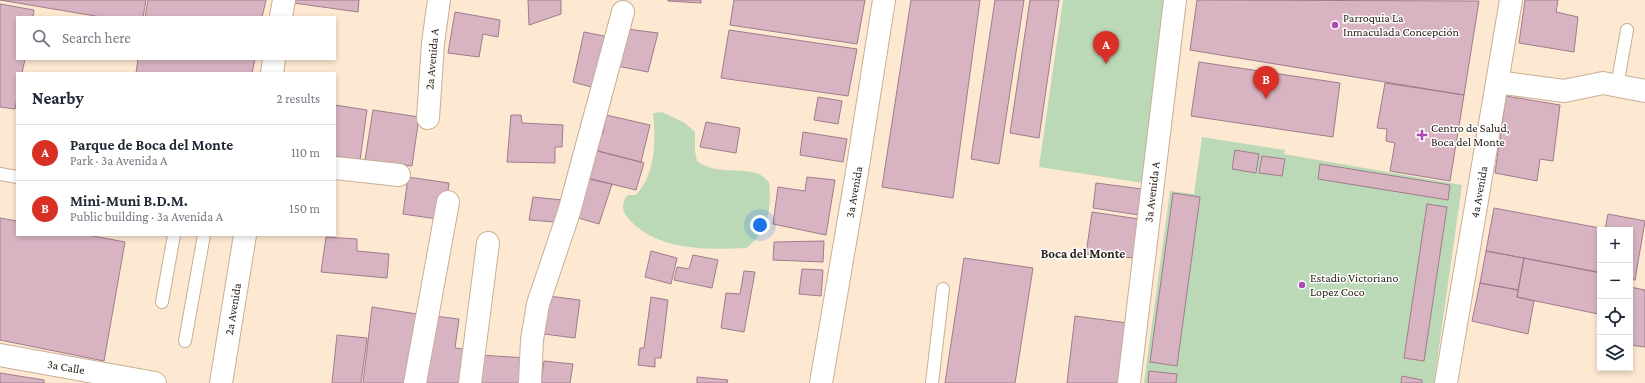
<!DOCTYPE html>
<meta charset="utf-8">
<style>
:root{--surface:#fff;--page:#f6f6f7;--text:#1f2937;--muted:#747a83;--line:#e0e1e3;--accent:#d93025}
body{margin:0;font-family:"Crimson Pro",serif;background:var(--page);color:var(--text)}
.controls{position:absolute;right:12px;bottom:12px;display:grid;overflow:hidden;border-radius:0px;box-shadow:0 2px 6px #0003}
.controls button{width:36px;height:36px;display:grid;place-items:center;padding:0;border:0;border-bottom:1px solid var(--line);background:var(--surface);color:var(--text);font:20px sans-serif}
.you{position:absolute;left:760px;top:225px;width:14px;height:14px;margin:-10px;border:3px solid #fff;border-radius:50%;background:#1a73e8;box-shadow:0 0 0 6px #1a73e833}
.badge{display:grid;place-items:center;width:26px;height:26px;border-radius:50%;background:var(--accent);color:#fff;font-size:13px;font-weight:700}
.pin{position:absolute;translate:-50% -33px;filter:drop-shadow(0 1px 2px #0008)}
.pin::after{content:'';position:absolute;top:21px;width:14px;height:12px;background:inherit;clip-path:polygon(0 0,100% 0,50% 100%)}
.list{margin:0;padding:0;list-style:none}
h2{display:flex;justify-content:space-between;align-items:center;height:52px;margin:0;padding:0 16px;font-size:17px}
h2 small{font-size:13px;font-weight:400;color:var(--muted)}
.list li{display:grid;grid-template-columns:26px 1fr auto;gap:12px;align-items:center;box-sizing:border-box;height:56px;padding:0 16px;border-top:1px solid var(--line)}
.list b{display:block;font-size:15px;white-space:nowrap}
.list p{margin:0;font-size:13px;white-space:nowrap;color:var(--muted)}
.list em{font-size:13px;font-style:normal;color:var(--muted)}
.icon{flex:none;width:22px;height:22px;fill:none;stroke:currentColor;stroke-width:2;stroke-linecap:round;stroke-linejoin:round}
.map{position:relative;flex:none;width:1645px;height:383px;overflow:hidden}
.search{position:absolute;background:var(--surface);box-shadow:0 2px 6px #0003;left:16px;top:16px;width:320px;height:44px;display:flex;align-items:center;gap:10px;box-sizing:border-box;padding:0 14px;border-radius:0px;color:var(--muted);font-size:15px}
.panel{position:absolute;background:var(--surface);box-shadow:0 2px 6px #0003;left:16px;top:72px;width:320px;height:164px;border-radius:0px}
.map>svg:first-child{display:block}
</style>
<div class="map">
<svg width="1645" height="383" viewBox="0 0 1645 383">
<rect width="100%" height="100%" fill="#fde8d1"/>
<path fill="#bcd9b7" d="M 1063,0 L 1168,0 L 1144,183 L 1039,167 Z
M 662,112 L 685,123 L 695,132 L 695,151 L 697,161 C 715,175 739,167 759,174 C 763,176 766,180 769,182 C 771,197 770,222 760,234 C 757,239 751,244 747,248 C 707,250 655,251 627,217 C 621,209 622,201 628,195 L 636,195 C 656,173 656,141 653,113 Z
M 1202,137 L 1285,150 L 1284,154 L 1462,185 L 1434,383 L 1144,383 L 1170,191 L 1194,194 Z"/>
<path fill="#d8b4c3" stroke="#9f7c8b" d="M 0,0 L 146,0 L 143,17 L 101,17 Z
M 148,0 L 266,0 L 262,17 L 145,17 Z
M 294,0 L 359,0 L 358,12 L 294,3 Z
M 528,0 L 561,0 L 561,14 L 529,25 Z
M 668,0 L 701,0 L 701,3 L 668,1 Z
M 734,0 L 865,0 L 857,44 L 730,25 Z
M 911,0 L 980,0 L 953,198 L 882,187 Z
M 995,0 L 1024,0 L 999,164 L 971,159 Z
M 1030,0 L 1059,0 L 1039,138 L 1010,133 Z
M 1197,0 L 1479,1 L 1464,95 L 1190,50 Z
M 1525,0 L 1558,0 L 1556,12 L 1578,17 L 1574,52 L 1519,43 Z
M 0,4 L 34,10 L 33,17 L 17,17 L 17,59 L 25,59 L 22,73 L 17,73 L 17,98 L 15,109 L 0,107 Z
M 455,12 L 500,20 L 498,37 L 483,34 L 479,57 L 448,53 Z
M 627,29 L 658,33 L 648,72 L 617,66 Z
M 729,30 L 857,49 L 848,96 L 721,78 Z
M 584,32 L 609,37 L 595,88 L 573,82 Z
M 138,59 L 255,59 L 252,73 L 136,73 Z
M 1199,62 L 1340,83 L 1333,137 L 1191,116 Z
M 1385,83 L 1464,95 L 1450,181 L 1390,171 L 1395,143 L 1386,141 L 1387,129 L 1377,128 Z
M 1506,96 L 1560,105 L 1553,161 L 1540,159 L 1537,181 L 1495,173 Z
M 818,97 L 842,101 L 838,124 L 814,120 Z
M 335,105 L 367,110 L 360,160 L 335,156 Z
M 373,110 L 419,117 L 412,166 L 365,160 Z
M 511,115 L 521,115 L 522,123 L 563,125 L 562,147 L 555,147 L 555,163 L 507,162 Z
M 606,115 L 650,125 L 641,162 L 594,150 L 599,133 L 603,134 Z
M 706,122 L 740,128 L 736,153 L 700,147 Z
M 803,132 L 847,139 L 843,162 L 800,155 Z
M 594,150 L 644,163 L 636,190 L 586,178 Z
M 1235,150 L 1259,154 L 1256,173 L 1232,169 Z
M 1262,156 L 1285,159 L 1282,176 L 1259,173 Z
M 1320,164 L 1450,185 L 1448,200 L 1318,179 Z
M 408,177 L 449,183 L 444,220 L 403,214 Z
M 807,177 L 835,180 L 826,235 L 773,224 L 778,187 L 805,191 Z
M 586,178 L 612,184 L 599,224 L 575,217 Z
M 1096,183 L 1142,189 L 1139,215 L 1093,208 Z
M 1173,193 L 1200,197 L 1177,366 L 1150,362 Z
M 533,197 L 562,200 L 555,222 L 529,220 Z
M 1427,204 L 1447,207 L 1424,361 L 1404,358 Z
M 1494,208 L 1605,229 L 1605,230 L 1600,230 L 1600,259 L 1598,272 L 1486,251 Z
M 1092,212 L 1139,219 L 1134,258 L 1086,254 Z
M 1608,214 L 1645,221 L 1635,280 L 1630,279 L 1630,230 L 1605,230 Z
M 0,218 L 17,221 L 17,235 L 88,235 L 125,242 L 104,361 L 0,340 Z
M 326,237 L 357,239 L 357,251 L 389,254 L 387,278 L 321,272 Z
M 824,241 L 823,262 L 773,260 L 774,242 Z
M 651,251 L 677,258 L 671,284 L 645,277 Z
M 1486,251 L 1524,258 L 1518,290 L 1480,283 Z
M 693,255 L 718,260 L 712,288 L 674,280 L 677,267 L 689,269 Z
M 964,258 L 1033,268 L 1015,383 L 945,383 Z
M 1524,258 L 1600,273 L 1600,304 L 1598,314 L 1517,297 Z
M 802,269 L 823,270 L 821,296 L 799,294 Z
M 744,271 L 755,272 L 744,332 L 721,328 L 726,293 L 740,294 Z
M 1480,283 L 1518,290 L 1517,297 L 1534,301 L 1528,334 L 1472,321 Z
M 1630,287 L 1645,290 L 1645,347 L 1630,345 Z
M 548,296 L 580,300 L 575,338 L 544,334 Z
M 651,297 L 668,300 L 661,358 L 655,358 L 655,367 L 638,365 L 640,348 L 644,348 Z
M 372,307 L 417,314 L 406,383 L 363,383 Z
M 434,316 L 459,319 L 455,348 L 471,350 L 467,383 L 424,383 Z
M 1075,316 L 1127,323 L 1119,383 L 1067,383 Z
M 337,335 L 367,338 L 361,383 L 332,383 Z
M 479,355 L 527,358 L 523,383 L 476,383 Z
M 544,361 L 573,364 L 570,383 L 541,383 Z
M 1149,371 L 1177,374 L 1176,383 L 1148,383 Z
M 0,373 L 44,380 L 44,383 L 0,383 Z
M 1402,376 L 1422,380 L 1422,383 L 1401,383 Z
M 697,377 L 728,380 L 727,383 L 697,383 Z"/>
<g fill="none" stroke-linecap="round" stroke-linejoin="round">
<defs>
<path id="service" d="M 1617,86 L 1627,30
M 0,174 L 17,177
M 162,302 L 174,235
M 185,341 L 204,235
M 932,383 L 943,289"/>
<path id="minor" d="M 281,17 L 284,0
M 272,73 L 274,59
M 1497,82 L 1564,91 L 1603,83 L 1645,91
M 428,118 L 433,43 L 439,0
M 335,168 L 399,175
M 221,383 L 245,235
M 415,383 L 448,202
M 470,383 L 488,243
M 530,383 L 532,340 L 538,304 L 569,212 L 623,12
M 821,383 L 857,172 L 884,0
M 1129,383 L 1175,0"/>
<path id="tertiary" d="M 0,355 L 155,383
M 1446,383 L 1511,0"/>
</defs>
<use href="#service" stroke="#c8af94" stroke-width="14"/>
<use href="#minor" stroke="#c8af94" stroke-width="24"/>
<use href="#tertiary" stroke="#c8af94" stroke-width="24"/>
<use href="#service" stroke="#fff" stroke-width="12"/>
<use href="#minor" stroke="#fff" stroke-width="22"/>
<use href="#tertiary" stroke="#fff" stroke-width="22"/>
</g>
<g fill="#ab4ab2" stroke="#fff" stroke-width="1.5">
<circle cx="1335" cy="25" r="4"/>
<path d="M1420 129h4v4h4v4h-4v4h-4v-4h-4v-4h4z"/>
<circle cx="1302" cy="285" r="4"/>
</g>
<g text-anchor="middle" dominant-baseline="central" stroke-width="3" stroke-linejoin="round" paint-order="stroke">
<g font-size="12" fill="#2d2319" stroke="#fff" text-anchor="start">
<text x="1343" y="18">Parroquia La<tspan x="1343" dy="14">Inmaculada Concepción</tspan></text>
<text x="1431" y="128">Centro de Salud,<tspan x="1431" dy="14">Boca del Monte</tspan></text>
<text x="1310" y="278">Estadio Victoriano<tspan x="1310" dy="14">Lopez Coco</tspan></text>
</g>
<g font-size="12" fill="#2d2319" stroke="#fff">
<text transform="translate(432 59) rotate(-85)">2a Avenida A</text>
<text transform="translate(854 192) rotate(-80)">3a Avenida</text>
<text transform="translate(1152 192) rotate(-83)">3a Avenida A</text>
<text transform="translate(1479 192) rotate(-80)">4a Avenida</text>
<text transform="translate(233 309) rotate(-81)">2a Avenida</text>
<text transform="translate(66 367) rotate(10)">3a Calle</text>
</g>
<g font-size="13" font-weight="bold" fill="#2d2319" stroke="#fff">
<text x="1083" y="253">Boca del Monte</text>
</g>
</g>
</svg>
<div class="controls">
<button>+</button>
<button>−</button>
<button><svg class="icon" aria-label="locate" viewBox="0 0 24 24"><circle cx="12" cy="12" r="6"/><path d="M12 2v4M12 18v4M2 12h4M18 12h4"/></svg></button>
<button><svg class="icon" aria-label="layers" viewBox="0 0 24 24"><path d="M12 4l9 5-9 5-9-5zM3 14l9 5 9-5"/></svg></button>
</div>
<div class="you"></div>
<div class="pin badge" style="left:1106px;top:64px">A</div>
<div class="pin badge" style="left:1266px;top:99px">B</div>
<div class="search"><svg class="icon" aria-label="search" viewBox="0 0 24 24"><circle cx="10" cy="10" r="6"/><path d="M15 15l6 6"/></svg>Search here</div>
<section class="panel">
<h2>Nearby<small>2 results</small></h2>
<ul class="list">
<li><span class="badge">A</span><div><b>Parque de Boca del Monte</b><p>Park · 3a Avenida A</p></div><em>110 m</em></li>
<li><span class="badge">B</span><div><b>Mini-Muni B.D.M.</b><p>Public building · 3a Avenida A</p></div><em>150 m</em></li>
</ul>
</section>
</div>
